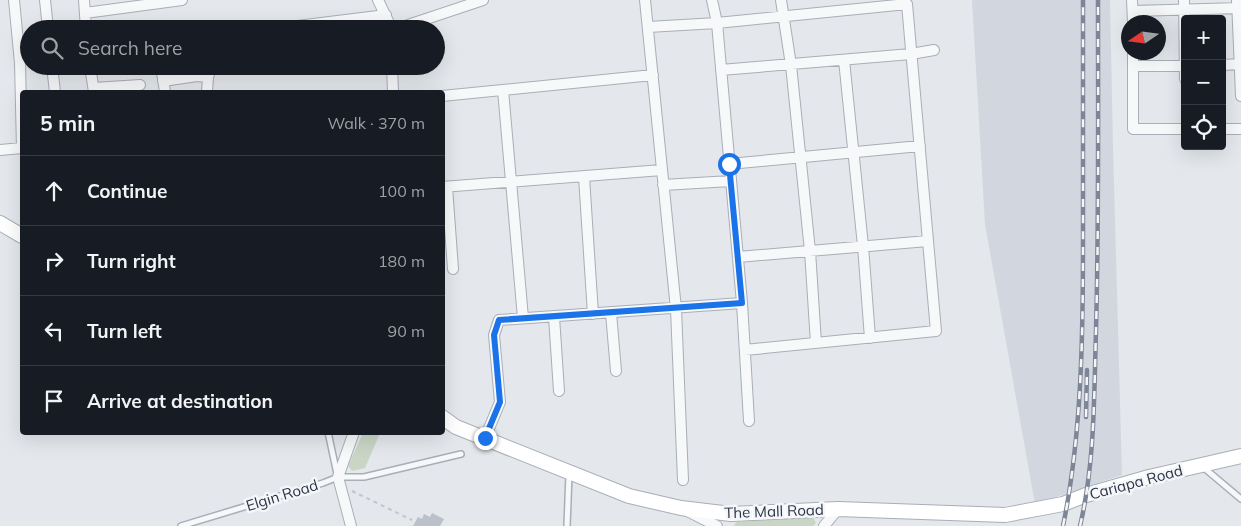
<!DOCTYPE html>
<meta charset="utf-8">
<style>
:root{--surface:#171b24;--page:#242831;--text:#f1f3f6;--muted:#9ea1a6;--line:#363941}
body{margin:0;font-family:Mulish,sans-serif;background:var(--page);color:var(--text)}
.controls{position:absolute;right:15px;top:15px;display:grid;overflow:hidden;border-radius:5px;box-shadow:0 5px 20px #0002}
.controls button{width:45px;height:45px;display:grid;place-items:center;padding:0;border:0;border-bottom:1px solid var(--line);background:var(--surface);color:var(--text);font:25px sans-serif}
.compass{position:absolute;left:1121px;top:15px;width:45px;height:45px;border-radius:50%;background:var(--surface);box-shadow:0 5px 20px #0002;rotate:257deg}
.stop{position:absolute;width:15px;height:15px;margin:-11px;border:4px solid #1a73e8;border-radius:50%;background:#fff}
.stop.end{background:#1a73e8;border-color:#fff;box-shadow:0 1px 5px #0008}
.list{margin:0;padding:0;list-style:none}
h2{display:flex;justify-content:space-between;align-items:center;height:65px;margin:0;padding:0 20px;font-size:21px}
h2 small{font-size:16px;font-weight:400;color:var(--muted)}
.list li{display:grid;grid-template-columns:32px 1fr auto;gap:15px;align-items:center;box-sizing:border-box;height:70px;padding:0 20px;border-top:1px solid var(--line)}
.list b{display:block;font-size:19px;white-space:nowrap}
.list em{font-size:16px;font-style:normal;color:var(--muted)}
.icon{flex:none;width:28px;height:28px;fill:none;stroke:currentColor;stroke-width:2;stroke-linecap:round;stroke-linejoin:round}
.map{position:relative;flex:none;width:1241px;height:526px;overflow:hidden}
.search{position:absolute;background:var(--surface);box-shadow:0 5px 20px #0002;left:20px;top:20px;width:425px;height:55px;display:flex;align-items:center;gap:12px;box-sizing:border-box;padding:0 18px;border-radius:28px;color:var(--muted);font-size:19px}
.panel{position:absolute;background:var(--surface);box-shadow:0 5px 20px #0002;left:20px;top:90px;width:425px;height:345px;border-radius:5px}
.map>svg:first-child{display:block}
</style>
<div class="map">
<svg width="1241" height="526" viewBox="0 0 1241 526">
<rect width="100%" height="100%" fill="#e4e7ec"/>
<path fill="#d2d6de" d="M 972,0 L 1110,0 L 1113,147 L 1122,475 L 1035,504 L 985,224 Z"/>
<path fill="#c9d6c5" d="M 363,433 L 380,433 L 365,468 L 352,471 L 348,466 Z
M 813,517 L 816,523 L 813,526 L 734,526 L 736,522 Z"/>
<path fill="#bbc0ca" d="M 432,513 L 444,519 L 440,526 L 413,526 L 418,517 L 422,519 L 424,514 L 430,517 Z"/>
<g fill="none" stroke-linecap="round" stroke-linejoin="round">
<defs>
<path id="lane" d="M 328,432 L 337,474
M 1203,467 L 1241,499
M 181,526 L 323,483 L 338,477 L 364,477 L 461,454
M 567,526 L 569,474"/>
<path id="street" d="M 14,0 L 20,63 L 22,148
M 45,0 L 48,29
M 84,0 L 86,29
M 378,0 L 389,23 L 390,29
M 645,0 L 676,309 L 683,480
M 712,0 L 717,23 L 742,303 L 749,421
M 781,0 L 791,65 L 810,251 L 816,343
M 1132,0 L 1133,22
M 1184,0 L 1185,79
M 1237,0 L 1241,96
M 1133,11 L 1241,8
M 85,13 L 182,0
M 648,27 L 717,23 L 907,4 L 936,331 L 745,350
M 273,29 L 386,15
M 402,29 L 408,25 L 483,0
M 1133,52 L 1133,129 L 1185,129
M 844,60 L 863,246 L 870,338
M 1222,65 L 1241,64
M 52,66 L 55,92
M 90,66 L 94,92
M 161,66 L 165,92
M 392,66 L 393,92
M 1133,66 L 1185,66
M 721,70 L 911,54 L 934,50
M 163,81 L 197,76 L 208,77
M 94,88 L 140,85
M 503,90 L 523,318
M 207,92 L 208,77 L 212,66
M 442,96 L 653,75
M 1222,129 L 1241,129
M 0,150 L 22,148
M 729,164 L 920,146
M 584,177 L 593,314
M 663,185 L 731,181
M 442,187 L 662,170
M 447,187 L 453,269
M 738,257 L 928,241
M 611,313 L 616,371
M 554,317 L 559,391
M 485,438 L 500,402 L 494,335 L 499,320 L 742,303
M 687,511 L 717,526
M 351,526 L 338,477 L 354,432
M 824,526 L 838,509"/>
<path id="secondary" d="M 0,223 L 22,236
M 442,417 L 456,427 L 629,496 L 681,508 L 731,514 L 838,509 L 1005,515 L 1063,504 L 1086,495 L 1149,477 L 1241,456"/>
</defs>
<use href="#lane" stroke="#a9aeb7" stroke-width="8"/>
<use href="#street" stroke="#a9aeb7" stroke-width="12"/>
<use href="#secondary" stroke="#a9aeb7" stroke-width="16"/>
<path stroke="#c2c5cb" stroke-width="2" stroke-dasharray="4 4" stroke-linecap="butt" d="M 352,491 L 412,520"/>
<use href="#lane" stroke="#f7f8fa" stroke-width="5"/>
<use href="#street" stroke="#f7f8fa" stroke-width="10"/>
<use href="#secondary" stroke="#fff" stroke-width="14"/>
<defs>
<path id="rail" d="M 1086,417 L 1087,370
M 1063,526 C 1082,434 1083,333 1083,239 C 1083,159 1083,80 1083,0
M 1080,526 C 1095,463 1094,395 1096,330 C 1099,220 1098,110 1098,0"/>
</defs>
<use href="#rail" stroke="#7d8696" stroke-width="4.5"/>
<use href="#rail" stroke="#f4f6f9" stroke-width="2.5" stroke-dasharray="8" stroke-linecap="butt"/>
</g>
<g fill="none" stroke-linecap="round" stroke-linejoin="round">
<path stroke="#1a73e8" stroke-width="6" d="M 485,438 L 500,402 L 494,335 L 499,320 L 742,303 L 729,164"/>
</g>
<g text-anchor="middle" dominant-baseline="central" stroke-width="5" stroke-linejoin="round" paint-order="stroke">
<g font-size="15" fill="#2b3445" stroke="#f4f6f9">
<text transform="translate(1136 482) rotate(-15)">Cariapa Road</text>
<text transform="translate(282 495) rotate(-17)">Elgin Road</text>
<text transform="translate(774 511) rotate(-2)">The Mall Road</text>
</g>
</g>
</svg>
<div class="controls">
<button>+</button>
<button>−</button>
<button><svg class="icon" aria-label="locate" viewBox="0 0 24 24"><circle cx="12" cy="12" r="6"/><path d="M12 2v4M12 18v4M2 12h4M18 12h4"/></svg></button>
</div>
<svg class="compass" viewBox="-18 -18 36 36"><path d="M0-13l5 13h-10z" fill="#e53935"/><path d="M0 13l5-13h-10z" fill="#9ea1a6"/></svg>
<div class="stop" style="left:729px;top:164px"></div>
<div class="stop end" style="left:485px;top:438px"></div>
<div class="search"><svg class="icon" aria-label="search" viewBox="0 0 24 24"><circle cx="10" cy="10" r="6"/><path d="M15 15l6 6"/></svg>Search here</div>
<section class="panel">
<h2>5 min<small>Walk · 370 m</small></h2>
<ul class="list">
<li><svg class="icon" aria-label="ahead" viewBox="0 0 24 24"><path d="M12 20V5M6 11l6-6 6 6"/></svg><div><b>Continue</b></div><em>100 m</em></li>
<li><svg class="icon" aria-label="right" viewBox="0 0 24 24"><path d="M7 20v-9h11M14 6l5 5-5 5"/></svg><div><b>Turn right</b></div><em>180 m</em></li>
<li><svg class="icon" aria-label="left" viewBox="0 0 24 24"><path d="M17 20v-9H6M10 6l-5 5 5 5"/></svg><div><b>Turn left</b></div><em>90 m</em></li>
<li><svg class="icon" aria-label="arrive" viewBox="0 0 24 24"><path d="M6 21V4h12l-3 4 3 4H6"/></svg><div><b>Arrive at destination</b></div></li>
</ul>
</section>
</div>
